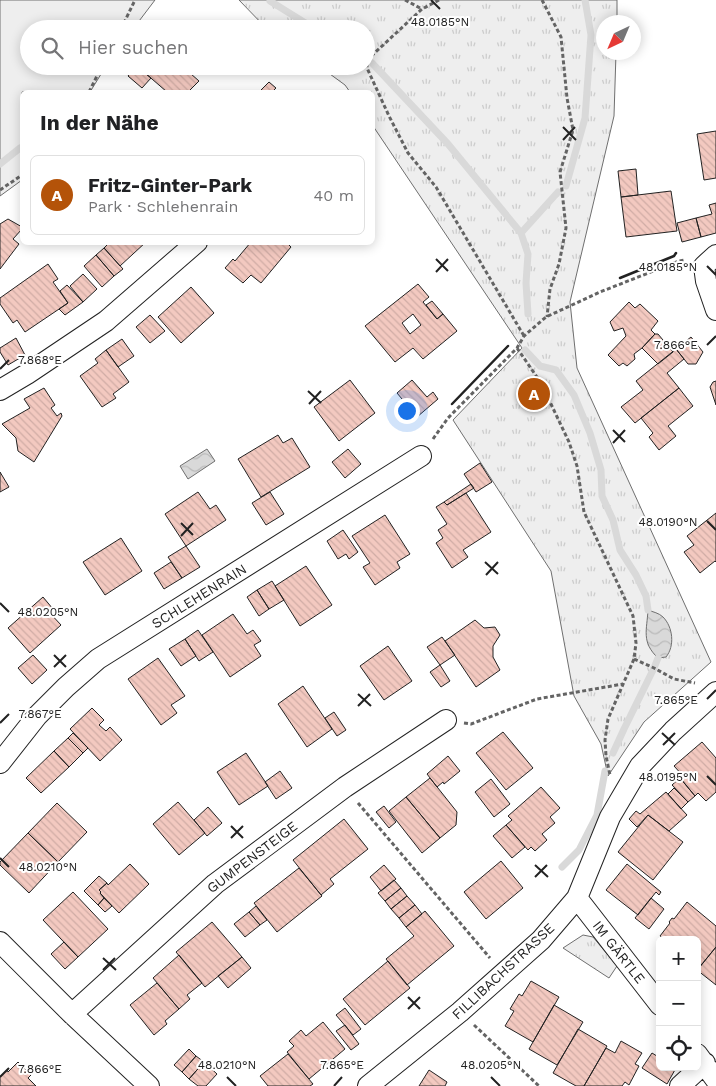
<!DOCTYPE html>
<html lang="de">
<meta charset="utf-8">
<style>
:root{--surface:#fff;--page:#f2f2f2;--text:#202124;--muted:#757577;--line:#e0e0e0;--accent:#b45309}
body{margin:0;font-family:"Work Sans",sans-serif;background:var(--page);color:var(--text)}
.controls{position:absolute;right:15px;bottom:15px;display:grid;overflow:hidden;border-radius:8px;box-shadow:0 2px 12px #0003}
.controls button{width:45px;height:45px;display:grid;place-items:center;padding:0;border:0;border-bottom:1px solid var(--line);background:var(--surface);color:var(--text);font:25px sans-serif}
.compass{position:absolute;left:596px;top:15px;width:45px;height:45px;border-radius:50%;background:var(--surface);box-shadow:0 2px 12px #0003;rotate:224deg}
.you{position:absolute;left:406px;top:410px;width:18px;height:18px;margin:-12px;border:4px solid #fff;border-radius:50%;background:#1a73e8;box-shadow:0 0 0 8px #1a73e833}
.badge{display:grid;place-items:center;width:32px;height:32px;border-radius:50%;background:var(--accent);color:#fff;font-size:16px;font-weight:700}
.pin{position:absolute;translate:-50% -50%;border:2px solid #fff;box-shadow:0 1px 5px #0006}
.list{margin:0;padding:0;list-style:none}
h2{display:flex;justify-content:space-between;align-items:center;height:65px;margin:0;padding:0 20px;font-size:21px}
h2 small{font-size:16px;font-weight:400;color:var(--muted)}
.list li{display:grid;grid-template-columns:32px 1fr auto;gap:15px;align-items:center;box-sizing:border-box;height:80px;margin:0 10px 10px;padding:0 10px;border:1px solid var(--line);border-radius:8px}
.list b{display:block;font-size:19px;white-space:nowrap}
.list p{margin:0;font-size:16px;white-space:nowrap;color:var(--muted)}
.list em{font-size:16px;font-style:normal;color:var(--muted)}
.icon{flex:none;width:28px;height:28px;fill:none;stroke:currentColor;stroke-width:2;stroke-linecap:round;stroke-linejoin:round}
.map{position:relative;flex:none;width:716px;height:1086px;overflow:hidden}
.search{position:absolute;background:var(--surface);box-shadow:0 2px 12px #0003;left:20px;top:20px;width:355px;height:55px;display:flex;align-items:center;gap:12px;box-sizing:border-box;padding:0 18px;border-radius:28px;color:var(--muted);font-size:19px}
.panel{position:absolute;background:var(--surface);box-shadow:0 2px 12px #0003;left:20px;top:90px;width:355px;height:155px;border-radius:8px}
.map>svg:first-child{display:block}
</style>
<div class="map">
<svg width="716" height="1086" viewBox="0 0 716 1086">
<defs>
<pattern id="park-tufts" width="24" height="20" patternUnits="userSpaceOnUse" patternTransform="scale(1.25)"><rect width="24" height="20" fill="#eee"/><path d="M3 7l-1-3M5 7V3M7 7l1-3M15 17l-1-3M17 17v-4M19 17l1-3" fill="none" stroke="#ccc"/></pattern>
<pattern id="water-waves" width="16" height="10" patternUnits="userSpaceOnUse" patternTransform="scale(1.25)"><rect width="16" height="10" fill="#d9d9d9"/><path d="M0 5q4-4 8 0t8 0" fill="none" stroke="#bababa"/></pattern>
<pattern id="building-back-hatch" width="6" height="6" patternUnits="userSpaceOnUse" patternTransform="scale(1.25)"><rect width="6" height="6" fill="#f3c9c0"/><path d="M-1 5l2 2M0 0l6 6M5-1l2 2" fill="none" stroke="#d0aca5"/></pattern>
</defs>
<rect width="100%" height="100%" fill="#fff"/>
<path fill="#eee" stroke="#6f6f6f" d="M 0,0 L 155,0 L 133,29 L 29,29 L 29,66 L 106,66 L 90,92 L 22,92 L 22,180 L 0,196 Z"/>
<path fill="url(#park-tufts)" stroke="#6f6f6f" d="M 239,0 L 617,0 L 617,22 L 604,22 L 604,52 L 616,53 L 614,116 L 570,302 L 577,368 L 711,662 L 644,722 L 608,776 L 601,744 L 574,696 L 551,571 L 453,420 L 522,348 L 373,126 L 372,92 L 350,92 L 345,85 L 319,66 L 366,66 L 366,29 L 267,29 Z
M 583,935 L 593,937 L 617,966 L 609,978 L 563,948 Z"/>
<path fill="url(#water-waves)" stroke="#6f6f6f" d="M 207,449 L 215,461 L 188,479 L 180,466 Z
M 648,610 C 653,612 659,613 663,617 C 673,627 675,646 666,657 L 658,658 C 641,642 647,630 648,610 Z"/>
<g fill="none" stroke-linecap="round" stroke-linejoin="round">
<path stroke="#d9d9d9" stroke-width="7" d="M 270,1 L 315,29
M 372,63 L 448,144 L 521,233 L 528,254 L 526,283 L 528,314
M 0,164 L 20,148
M 566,186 L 585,118 L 591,35 L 585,0
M 521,233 L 558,192
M 525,350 L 540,366 L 556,370 L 574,395 L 590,433 L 601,470 L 602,496 L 613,520 L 620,550 L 636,575 L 646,596 L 648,610
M 613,753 L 624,729 L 654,668 L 658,658
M 562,867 L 579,850 L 597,815 L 605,771"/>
</g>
<path fill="url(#building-back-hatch)" stroke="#222" fill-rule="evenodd" d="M 136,66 L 151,78 L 142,88 L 128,76 Z
M 137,66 L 182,66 L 199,81 L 188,92 L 167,92 Z
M 269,82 L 276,88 L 272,92 L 259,92 Z
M 716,131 L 716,178 L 704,180 L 697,134 Z
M 636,169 L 638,195 L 621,197 L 618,171 Z
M 671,191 L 677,231 L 626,237 L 621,197 Z
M 716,203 L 716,233 L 701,237 L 696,218 L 712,214 L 709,205 Z
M 696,218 L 701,237 L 682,242 L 677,223 Z
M 8,219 L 22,227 L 22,229 L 13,239 L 19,244 L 0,269 L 0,224 Z
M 110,242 L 146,242 L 120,266 L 104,248 Z
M 251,242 L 286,242 L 291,247 L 261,283 L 251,275 L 243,283 L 225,268 L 233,259 L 235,261 Z
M 104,248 L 123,269 L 114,276 L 96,255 Z
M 96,255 L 114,276 L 102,287 L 84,266 Z
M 48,264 L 58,279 L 53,282 L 68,303 L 25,332 L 17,320 L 13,323 L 0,304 L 0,298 Z
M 83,274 L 97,289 L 83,302 L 70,286 Z
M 418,284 L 429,297 L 423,302 L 437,319 L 443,314 L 457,331 L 423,359 L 413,348 L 395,362 L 365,326 ZM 413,314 L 421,325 L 410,334 L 402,323 Z
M 67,285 L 83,302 L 65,315 L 59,309 L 68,303 L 60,291 Z
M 191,287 L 214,313 L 181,343 L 158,317 Z
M 432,301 L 443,314 L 437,319 L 426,305 Z
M 629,302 L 635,308 L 640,304 L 658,321 L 651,330 L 655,334 L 642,348 L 634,354 L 635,359 L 627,366 L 623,363 L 619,366 L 608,355 L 626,336 L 623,328 L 614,331 L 610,322 Z
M 150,315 L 165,331 L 150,343 L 136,327 Z
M 655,334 L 658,334 L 673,352 L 658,364 L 642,348 Z
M 691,337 L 703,352 L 696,364 L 688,364 L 676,349 Z
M 16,338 L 25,355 L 8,365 L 0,352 L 0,348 Z
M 122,339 L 134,356 L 118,367 L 106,350 Z
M 676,349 L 684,359 L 667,373 L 679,388 L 635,423 L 621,407 L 643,390 L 636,381 Z
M 106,350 L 129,382 L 113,394 L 116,398 L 102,407 L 80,376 L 98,363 L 95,359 Z
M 350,380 L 375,413 L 339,441 L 314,407 Z
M 412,380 L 427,397 L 433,392 L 438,399 L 417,417 L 397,393 Z
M 716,381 L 716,405 L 710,387 L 713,382 Z
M 44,388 L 55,405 L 51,408 L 57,416 L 61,413 L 62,416 L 34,462 L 18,451 L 16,438 L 2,424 L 30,408 L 24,399 Z
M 679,388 L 693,406 L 668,426 L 676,436 L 659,450 L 649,437 L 653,433 L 641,418 Z
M 278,435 L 283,443 L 292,438 L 310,467 L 261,497 L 238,459 Z
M 348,449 L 361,464 L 345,478 L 332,462 Z
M 480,463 L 492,482 L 476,492 L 464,474 Z
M 0,472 L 9,487 L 0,492 Z
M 471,484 L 474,488 L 447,505 L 444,502 Z
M 198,492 L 210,509 L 216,505 L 226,520 L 186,546 L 165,514 Z
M 270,492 L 284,514 L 266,525 L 252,503 Z
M 466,493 L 491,532 L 463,550 L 468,557 L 452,568 L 436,543 L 443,538 L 438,530 L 447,524 L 436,507 L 444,502 L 447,505 Z
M 716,513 L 716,562 L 715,561 L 700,573 L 684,552 L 694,545 L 687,536 Z
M 385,515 L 410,554 L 397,562 L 400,568 L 375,585 L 363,567 L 370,563 L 352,536 Z
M 343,530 L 358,552 L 349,559 L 346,554 L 338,559 L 327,541 Z
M 121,538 L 142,571 L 105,595 L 83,562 Z
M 186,546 L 200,567 L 182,578 L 168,557 Z
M 171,562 L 182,578 L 164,589 L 154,573 Z
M 306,566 L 332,605 L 300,626 L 275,586 Z
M 272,581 L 284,600 L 269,609 L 257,590 Z
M 257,590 L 269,609 L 259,616 L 247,597 Z
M 43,597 L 53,609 L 49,612 L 61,625 L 30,653 L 8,628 Z
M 233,614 L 247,634 L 253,630 L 261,641 L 254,645 L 261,656 L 230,677 L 202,635 Z
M 475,620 L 484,628 L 495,627 L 500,635 L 493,646 L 493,657 L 500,670 L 476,687 L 445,641 Z
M 198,630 L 213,652 L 199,661 L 185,639 Z
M 442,637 L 455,655 L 440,665 L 427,647 Z
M 185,639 L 196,656 L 181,666 L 169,649 Z
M 388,646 L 412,681 L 384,700 L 360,666 Z
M 33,655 L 47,670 L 32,684 L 18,668 Z
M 158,658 L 185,696 L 171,705 L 177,713 L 161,725 L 128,679 Z
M 440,665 L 450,681 L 441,687 L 430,672 Z
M 303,686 L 332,729 L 307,747 L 278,704 Z
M 92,708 L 104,720 L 99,725 L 106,731 L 110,727 L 122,740 L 100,761 L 70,729 Z
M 334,712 L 346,730 L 337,736 L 325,718 Z
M 503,732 L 533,768 L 506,790 L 476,753 Z
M 73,733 L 88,748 L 83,753 L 68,738 Z
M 68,738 L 83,753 L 69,767 L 54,751 Z
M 702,742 L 716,758 L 716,792 L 706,801 L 698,793 L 695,796 L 681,779 L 684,777 L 674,766 Z
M 54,751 L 69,767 L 41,793 L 26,778 Z
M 246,753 L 268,786 L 239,805 L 217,772 Z
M 448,756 L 460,771 L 444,784 L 443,782 L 437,787 L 427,774 Z
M 280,771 L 292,788 L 276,799 L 265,782 Z
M 430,778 L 457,812 L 456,825 L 440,838 L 406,797 Z
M 680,778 L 695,796 L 688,802 L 672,785 Z
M 491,779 L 510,804 L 494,817 L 475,792 Z
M 541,787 L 560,808 L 550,817 L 555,823 L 542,834 L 547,840 L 535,851 L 531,847 L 528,850 L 506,825 L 512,820 L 508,816 Z
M 674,788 L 688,802 L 681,809 L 668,794 Z
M 666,792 L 687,815 L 669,831 L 648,815 L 637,827 L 629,819 L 636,811 L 640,814 Z
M 406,797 L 440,838 L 422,853 L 389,811 Z
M 178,802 L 205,833 L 179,855 L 153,824 Z
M 57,803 L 87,832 L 58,862 L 28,833 Z
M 384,806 L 396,822 L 389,828 L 376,812 Z
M 208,807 L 222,823 L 207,836 L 194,820 Z
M 648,815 L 683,842 L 653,880 L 618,852 Z
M 344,819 L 368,849 L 330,879 L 334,884 L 321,895 L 293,860 Z
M 506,825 L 525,847 L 512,858 L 493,836 Z
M 28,833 L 58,862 L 29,893 L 0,865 L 0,862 Z
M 501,861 L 523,888 L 486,919 L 464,892 Z
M 130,864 L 149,884 L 119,913 L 100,893 L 101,892 L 99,890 L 107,883 L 108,885 Z
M 627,864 L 661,892 L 659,895 L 656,892 L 638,915 L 606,890 Z
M 384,865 L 396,879 L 381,891 L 370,877 Z
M 299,868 L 322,896 L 277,932 L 254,903 Z
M 99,876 L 107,883 L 99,890 L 101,892 L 100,893 L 104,898 L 98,905 L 84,891 Z
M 394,880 L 401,888 L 385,901 L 378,893 Z
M 401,888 L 407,896 L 391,909 L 385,901 Z
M 73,892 L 108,929 L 78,957 L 43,920 Z
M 407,896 L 415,905 L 399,918 L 391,909 Z
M 104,898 L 112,906 L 105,912 L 98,905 Z
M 651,898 L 664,909 L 649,929 L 635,918 Z
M 687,902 L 716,926 L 716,947 L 699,968 L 697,966 L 697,940 L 665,940 L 660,936 L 670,923 L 669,922 L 672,918 L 674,919 Z
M 415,905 L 422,914 L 406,927 L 399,918 Z
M 256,906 L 267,920 L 260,925 L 249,912 Z
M 425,911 L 454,946 L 407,985 L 386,959 L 414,936 L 406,927 Z
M 249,912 L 260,925 L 245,937 L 234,924 Z
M 212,922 L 242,957 L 205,987 L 176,952 Z
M 64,942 L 78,957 L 65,969 L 51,954 Z
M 716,947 L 716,985 L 697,970 Z
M 179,955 L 202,983 L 187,995 L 190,999 L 179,1009 L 153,978 Z
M 242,957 L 251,968 L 228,988 L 218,976 Z
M 388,961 L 410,988 L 365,1025 L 343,999 Z
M 531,981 L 559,997 L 533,1042 L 505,1026 L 514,1011 L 510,1009 L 519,994 L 522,996 Z
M 157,983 L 179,1009 L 165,1021 L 167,1024 L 154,1035 L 130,1005 Z
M 554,1005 L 583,1022 L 557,1065 L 529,1049 Z
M 345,1008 L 361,1029 L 353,1035 L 336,1015 Z
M 323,1022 L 345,1049 L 309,1079 L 287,1052 L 294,1046 L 289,1041 L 301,1030 L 306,1036 Z
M 345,1025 L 359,1044 L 351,1050 L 336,1031 Z
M 578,1029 L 607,1046 L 584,1086 L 576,1086 L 553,1073 Z
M 621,1041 L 642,1053 L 635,1064 L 639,1066 L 629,1085 L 625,1082 L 622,1086 L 584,1086 L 606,1048 L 615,1053 Z
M 189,1049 L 196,1056 L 182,1072 L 174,1065 Z
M 652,1053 L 660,1058 L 660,1067 L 674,1067 L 676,1068 L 667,1084 L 642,1068 Z
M 288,1054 L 313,1084 L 310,1086 L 268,1086 L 260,1076 Z
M 196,1056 L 204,1062 L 189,1079 L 182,1072 Z
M 18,1062 L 31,1075 L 28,1078 L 36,1086 L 0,1086 L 0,1077 L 7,1070 L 8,1072 Z
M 204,1062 L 217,1074 L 206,1086 L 198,1086 L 189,1079 Z
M 429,1070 L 447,1082 L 445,1086 L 419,1086 Z"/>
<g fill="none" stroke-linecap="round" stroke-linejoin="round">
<defs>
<path id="street" d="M 716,255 L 704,266 L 706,281 L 716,310
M 0,390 L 27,374 L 106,321 L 197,242
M 0,763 L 37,716 L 66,687 L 98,659 L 421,456
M 577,898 L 660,1005
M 0,942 L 72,1014 L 149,1086
M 72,1014 L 215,884 L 345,787 L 446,720
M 697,1054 L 716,1080
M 368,1086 L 460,1012 L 541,940 L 577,898 L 610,817 L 640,766 L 673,731 L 716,692
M 680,1086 L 705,1063"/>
</defs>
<use href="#street" stroke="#222" stroke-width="22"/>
<path stroke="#646464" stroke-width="3" stroke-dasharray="4 2.5" stroke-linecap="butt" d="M 405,0 L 422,9
M 439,0 L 422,9 L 367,60 L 367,68 L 389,116 L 408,153 L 436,187 L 524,336
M 542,0 L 561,37 L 567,98 L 573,130 L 560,172 L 566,228 L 559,264 L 550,289 L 547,317
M 121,29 L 135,0
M 89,92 L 102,66
M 0,190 L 22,175
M 517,348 L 541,383 L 569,442 L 577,466 L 584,512 L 633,616 L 636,643 L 634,659 L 608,719 L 605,740 L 606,756 L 610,775
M 433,439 L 448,418 L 517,348 L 524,336 L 546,317 L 600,292 L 679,261 L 684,260
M 634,659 L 654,668 L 674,679 L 695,683
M 464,723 L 471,724 L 537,699 L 623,684
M 358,803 L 490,958
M 474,1025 L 539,1086"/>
<use href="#street" stroke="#fff" stroke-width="20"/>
<path stroke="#222" stroke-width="2.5" d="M 620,278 L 674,256 L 676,253
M 452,404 L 508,346"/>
</g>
<path fill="none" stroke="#222" stroke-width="2" d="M 431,0 L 440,9M 563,127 L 576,140M 563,140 L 575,127M 436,259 L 448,271M 707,266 L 716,275M 436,272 L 448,259M 707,345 L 716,336M 0,369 L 9,360M 308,391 L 321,403M 309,404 L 321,391M 613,430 L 625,442M 613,443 L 625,430M 707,521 L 716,530M 181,523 L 193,535M 181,536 L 193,523M 485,562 L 498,574M 486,575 L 498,562M 0,603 L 9,612M 54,655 L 66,667M 54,667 L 66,655M 358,694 L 371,706M 707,699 L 716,690M 358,706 L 370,694M 0,723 L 9,714M 662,733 L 675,745M 663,745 L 675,733M 707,776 L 716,785M 231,826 L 243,838M 231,838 L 243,826M 0,858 L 9,867M 535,865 L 548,877M 535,877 L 547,865M 103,958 L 116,970M 103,970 L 115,958M 408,997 L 420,1009M 408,1009 L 420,997M 0,1077 L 9,1068M 227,1077 L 236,1086M 491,1077 L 500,1086M 334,1086 L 342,1077"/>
<g text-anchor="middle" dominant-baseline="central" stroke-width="4" stroke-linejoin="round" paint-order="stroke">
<g font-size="14" fill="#222" stroke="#fff">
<text transform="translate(199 596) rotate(-32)">SCHLEHENRAIN</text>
<text transform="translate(252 857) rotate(-37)">GUMPENSTEIGE</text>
<text transform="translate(619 952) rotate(52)">IM GÄRTLE</text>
<text transform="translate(503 971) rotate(-43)">FILLIBACHSTRASSE</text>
</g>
</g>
<g font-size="12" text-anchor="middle" fill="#222" stroke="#fff" stroke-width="4" stroke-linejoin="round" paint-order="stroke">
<text x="440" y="26">48.0185°N</text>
<text x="668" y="271">48.0185°N</text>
<text x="676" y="349">7.866°E</text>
<text x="40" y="364">7.868°E</text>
<text x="668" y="526">48.0190°N</text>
<text x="48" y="616">48.0205°N</text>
<text x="676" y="704">7.865°E</text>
<text x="40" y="718">7.867°E</text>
<text x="668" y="781">48.0195°N</text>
<text x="48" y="871">48.0210°N</text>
<text x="342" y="1069">7.865°E</text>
<text x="227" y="1069">48.0210°N</text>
<text x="491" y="1069">48.0205°N</text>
<text x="40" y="1073">7.866°E</text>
</g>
</svg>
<div class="controls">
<button>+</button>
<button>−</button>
<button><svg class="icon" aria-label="locate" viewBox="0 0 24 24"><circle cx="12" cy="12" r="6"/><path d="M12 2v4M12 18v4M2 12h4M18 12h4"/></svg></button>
</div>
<svg class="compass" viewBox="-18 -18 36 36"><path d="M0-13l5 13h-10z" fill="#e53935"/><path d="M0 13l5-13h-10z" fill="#757577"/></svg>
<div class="you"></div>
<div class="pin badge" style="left:534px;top:394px">A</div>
<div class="search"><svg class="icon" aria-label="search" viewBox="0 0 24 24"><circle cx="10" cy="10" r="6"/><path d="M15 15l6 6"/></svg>Hier suchen</div>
<section class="panel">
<h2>In der Nähe<small></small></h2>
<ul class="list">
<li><span class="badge">A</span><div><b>Fritz-Ginter-Park</b><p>Park · Schlehenrain</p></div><em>40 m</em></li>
</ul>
</section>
</div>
